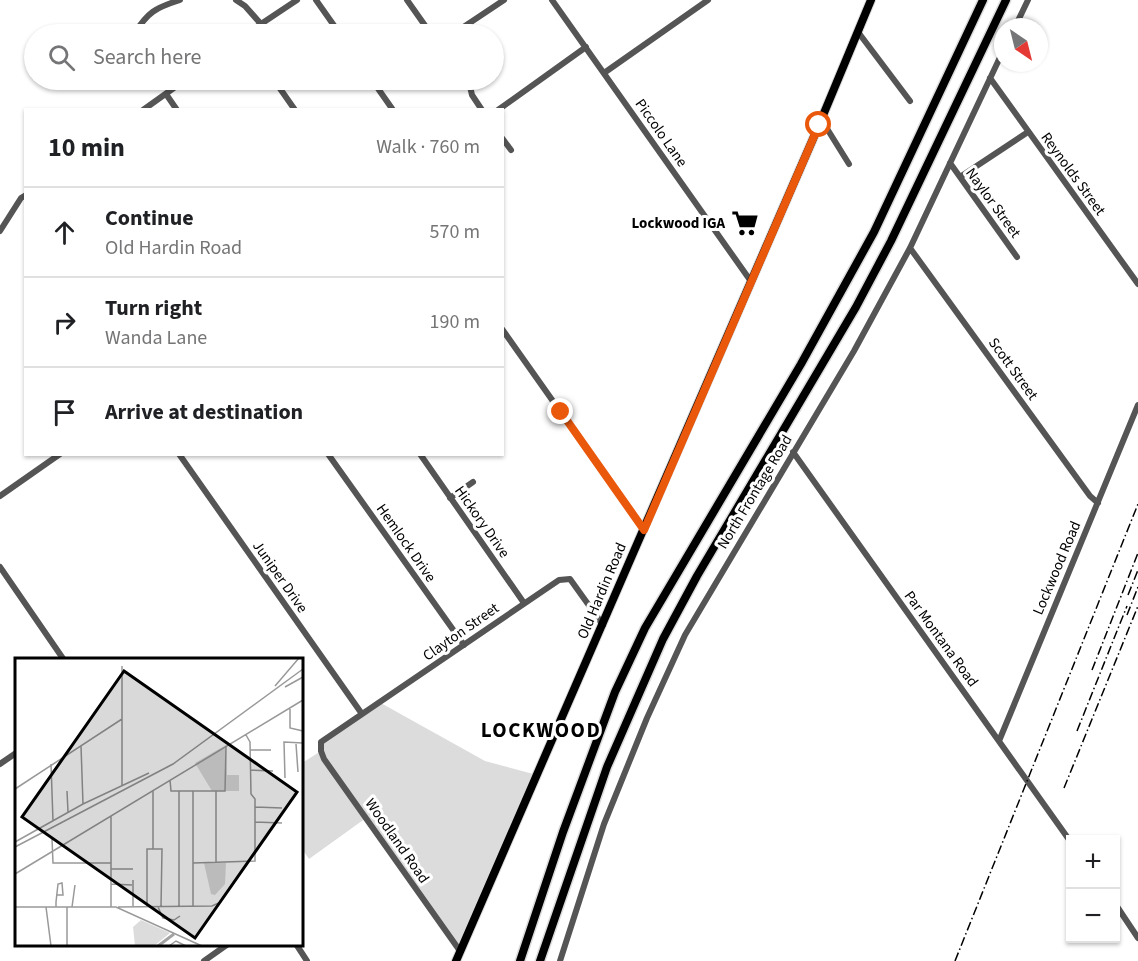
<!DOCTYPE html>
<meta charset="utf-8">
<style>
:root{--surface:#fff;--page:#f6f6f6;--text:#202124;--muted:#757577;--line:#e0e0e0}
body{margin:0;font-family:"Source Sans 3",sans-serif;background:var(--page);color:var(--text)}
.controls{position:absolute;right:18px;bottom:18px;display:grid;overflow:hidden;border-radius:0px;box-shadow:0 2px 4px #0004}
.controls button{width:54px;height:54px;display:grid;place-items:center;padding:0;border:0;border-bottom:2px solid var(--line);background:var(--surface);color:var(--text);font:30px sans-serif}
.compass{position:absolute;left:994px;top:18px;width:54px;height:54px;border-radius:50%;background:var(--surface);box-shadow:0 2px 4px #0004;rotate:145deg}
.stop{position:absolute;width:18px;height:18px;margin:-14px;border:4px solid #ea580c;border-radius:50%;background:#fff}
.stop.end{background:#ea580c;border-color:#fff;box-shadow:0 2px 6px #0008}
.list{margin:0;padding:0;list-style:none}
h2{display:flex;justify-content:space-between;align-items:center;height:78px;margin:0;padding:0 24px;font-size:26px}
h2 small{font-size:20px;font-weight:400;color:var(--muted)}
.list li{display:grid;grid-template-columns:39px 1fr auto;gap:18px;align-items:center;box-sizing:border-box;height:90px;padding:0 24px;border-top:2px solid var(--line)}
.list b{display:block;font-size:22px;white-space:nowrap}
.list p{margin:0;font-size:20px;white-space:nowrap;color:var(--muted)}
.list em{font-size:20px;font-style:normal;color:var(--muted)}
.icon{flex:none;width:33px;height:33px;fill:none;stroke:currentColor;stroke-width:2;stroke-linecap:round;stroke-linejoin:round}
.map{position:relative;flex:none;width:1138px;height:961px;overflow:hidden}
.search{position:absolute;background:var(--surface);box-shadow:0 2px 4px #0004;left:24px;top:24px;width:480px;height:66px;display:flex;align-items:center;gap:15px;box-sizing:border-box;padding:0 21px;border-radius:33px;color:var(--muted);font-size:22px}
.panel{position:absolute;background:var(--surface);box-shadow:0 2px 4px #0004;left:24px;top:108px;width:480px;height:348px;border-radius:0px}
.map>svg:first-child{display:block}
</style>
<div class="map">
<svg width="1138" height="961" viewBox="0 0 1138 961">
<rect width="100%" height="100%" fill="#fff"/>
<path fill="#dcdcdc" d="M 379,702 L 485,761 L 537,775 L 460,951 L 366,818 L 309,859 L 302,849 L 302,763 L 321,751 L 321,742 Z"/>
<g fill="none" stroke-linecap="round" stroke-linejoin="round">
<defs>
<path id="major" d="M 456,961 L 819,125 L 871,0"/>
<path id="highway" d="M 520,961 L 563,832 L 615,692 L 645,628 L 801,364 L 874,232 L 983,0
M 540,961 L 607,767 L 663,639 L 697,576 L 856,307 L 891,241 L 1006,0"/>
</defs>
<use href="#major" stroke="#dbdbdb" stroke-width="10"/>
<use href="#highway" stroke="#dbdbdb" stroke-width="11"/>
<path stroke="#555" stroke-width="6" d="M 236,0 L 245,6 L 261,24
M 316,0 L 340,34
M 407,0 L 431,34
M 552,0 L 750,280
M 1015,27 L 1028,0
M 858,32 L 910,101
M 134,34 C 148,12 155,8 180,0
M 246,34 L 297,0
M 453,34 L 504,0
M 604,73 L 708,0
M 990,78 L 1138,284
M 274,80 L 295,110
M 372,80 L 393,110
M 469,82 L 472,95 L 482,110
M 166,94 L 177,110
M 143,110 L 185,80
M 498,110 L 586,47
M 821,119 L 849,164
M 502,138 L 511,150
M 950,163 L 1017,257
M 960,177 L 1028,132
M 0,231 L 21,198 L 26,195
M 910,248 L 1090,496 L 1098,503
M 502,329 L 644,530
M 793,452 L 1070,841
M 179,454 L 362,714
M 328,454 L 464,645
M 420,454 L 524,603
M 0,496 L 60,454
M 450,498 L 473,482
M 0,567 L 64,660
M 999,741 L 1138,405
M 0,764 L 16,753
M 1116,905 L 1138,938
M 296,944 L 307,961
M 460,951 L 324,759 L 321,751 L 321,742 L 559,580 L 570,579 L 603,625
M 204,961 L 228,944
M 560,961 L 604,824 L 647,718 L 685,635 L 854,351 L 910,248 L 1003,51"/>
<use href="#major" stroke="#000" stroke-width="8"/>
<use href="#highway" stroke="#000" stroke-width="8"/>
<path stroke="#000" stroke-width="1.5" stroke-dasharray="9 3 1.5 3" stroke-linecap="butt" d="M 1128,595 L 1138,570
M 1127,615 L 1138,587
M 1092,670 L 1138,553
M 1077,731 L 1127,606
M 1064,788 L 1138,606
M 955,961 L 1138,504"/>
</g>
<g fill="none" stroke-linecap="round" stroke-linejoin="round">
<path stroke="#ea580c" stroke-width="8" d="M 561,412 L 644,530 L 819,125"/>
</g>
<defs>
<symbol id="supermarket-bare" viewBox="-9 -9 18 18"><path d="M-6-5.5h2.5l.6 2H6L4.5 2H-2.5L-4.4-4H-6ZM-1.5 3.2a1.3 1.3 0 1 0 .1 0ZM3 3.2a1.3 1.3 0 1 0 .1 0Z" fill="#000" stroke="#fff" stroke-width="2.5" paint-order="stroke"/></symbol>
</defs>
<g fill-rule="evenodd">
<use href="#supermarket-bare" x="726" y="204" width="38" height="38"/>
</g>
<g text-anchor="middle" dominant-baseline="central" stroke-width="6" stroke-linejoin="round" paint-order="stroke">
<g font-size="15" fill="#000" stroke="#fff">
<text transform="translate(661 133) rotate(55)">Piccolo Lane</text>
<text transform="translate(1073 174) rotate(54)">Reynolds Street</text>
<text transform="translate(993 203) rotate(54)">Naylor Street</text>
<text transform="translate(1013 369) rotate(54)">Scott Street</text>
<text transform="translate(755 492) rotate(-59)">North Frontage Road</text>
<text transform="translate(482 522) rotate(55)">Hickory Drive</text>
<text transform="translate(406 543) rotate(55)">Hemlock Drive</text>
<text transform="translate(1057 568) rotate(-67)">Lockwood Road</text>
<text transform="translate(280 577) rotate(55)">Juniper Drive</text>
<text transform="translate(602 591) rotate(-67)">Old Hardin Road</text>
<text transform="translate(461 632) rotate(-35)">Clayton Street</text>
<text transform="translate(941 639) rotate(54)">Par Montana Road</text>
<text transform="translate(397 841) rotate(55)">Woodland Road</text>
</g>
<g font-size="15" font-weight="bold" fill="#000" stroke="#fff" text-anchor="end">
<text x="725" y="223">Lockwood IGA</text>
</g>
<g font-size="21" font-weight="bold" letter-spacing="1.5" fill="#000" stroke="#fff">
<text x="541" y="730">LOCKWOOD</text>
</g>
</g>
<g transform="translate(15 658)">
<rect width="288" height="288" fill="#fff"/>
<path d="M 211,87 L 212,117 L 224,117 L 224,133 L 197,133 L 180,105 ZM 189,205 L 211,205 L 210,226 L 200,237 L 196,236 ZM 126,262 L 155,275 L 139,288 L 120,288 L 118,269 Z" fill="#dcdcdc"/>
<path fill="none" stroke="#a3a3a3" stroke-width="3" d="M 143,288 L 159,276"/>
<path fill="none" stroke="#999" stroke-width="1.5" d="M 107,8 L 107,127M 260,28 L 284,0M 270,29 L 288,19M 275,51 L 275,70 L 288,73 L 288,42M 281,86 L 283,114M 66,88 L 68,146M 235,92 L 256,92M 36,106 L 38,163M 235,112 L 258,113M 270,120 L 269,84 L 288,85M 155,122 L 156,133 L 210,133 L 211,89M 0,131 L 107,61M 52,133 L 53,154M 138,133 L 138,191M 164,133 L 164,248M 178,133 L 178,249M 201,133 L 201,205M 240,149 L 267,150M 96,158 L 96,249M 240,164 L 267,165M 37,181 L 38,205 L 96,205M 0,184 L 68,146 L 134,115M 0,189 L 158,106 L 288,11M 178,205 L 240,203 L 240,141 L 236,136 L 235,84 L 231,77M 96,211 L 118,211M 0,216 L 288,42M 96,226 L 117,227M 118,248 L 118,222M 0,249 L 101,249 L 187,288M 31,249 L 36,288M 41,249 L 41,244 L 43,226 L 47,225 L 48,237 L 42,237M 52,249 L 52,288M 57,249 L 60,227M 103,249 L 197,248 L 206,244M 132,249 L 132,191 L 147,191 L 146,249M 143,249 L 148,260 L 159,262 L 165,258M 154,288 L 161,283 L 171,288"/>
<path fill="#000" fill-opacity="0.15" stroke="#000" stroke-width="3" d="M 109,13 L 282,134 L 180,280 L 7,159 Z"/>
<rect width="288" height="288" fill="none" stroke="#000" stroke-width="3"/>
</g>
</svg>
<div class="controls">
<button>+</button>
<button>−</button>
</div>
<svg class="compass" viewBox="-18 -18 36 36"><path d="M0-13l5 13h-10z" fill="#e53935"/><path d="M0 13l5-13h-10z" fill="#757577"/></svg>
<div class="stop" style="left:819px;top:125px"></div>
<div class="stop end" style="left:561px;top:412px"></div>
<div class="search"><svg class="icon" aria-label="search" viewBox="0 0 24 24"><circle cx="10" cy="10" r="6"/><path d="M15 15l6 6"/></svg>Search here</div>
<section class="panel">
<h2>10 min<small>Walk · 760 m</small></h2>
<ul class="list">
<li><svg class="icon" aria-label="ahead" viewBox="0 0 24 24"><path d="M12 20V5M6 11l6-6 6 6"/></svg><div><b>Continue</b><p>Old Hardin Road</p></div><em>570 m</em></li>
<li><svg class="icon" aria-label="right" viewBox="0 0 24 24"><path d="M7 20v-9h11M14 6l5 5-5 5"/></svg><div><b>Turn right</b><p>Wanda Lane</p></div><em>190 m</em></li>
<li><svg class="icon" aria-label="arrive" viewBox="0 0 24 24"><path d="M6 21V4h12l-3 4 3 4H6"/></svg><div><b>Arrive at destination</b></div></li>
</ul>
</section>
</div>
